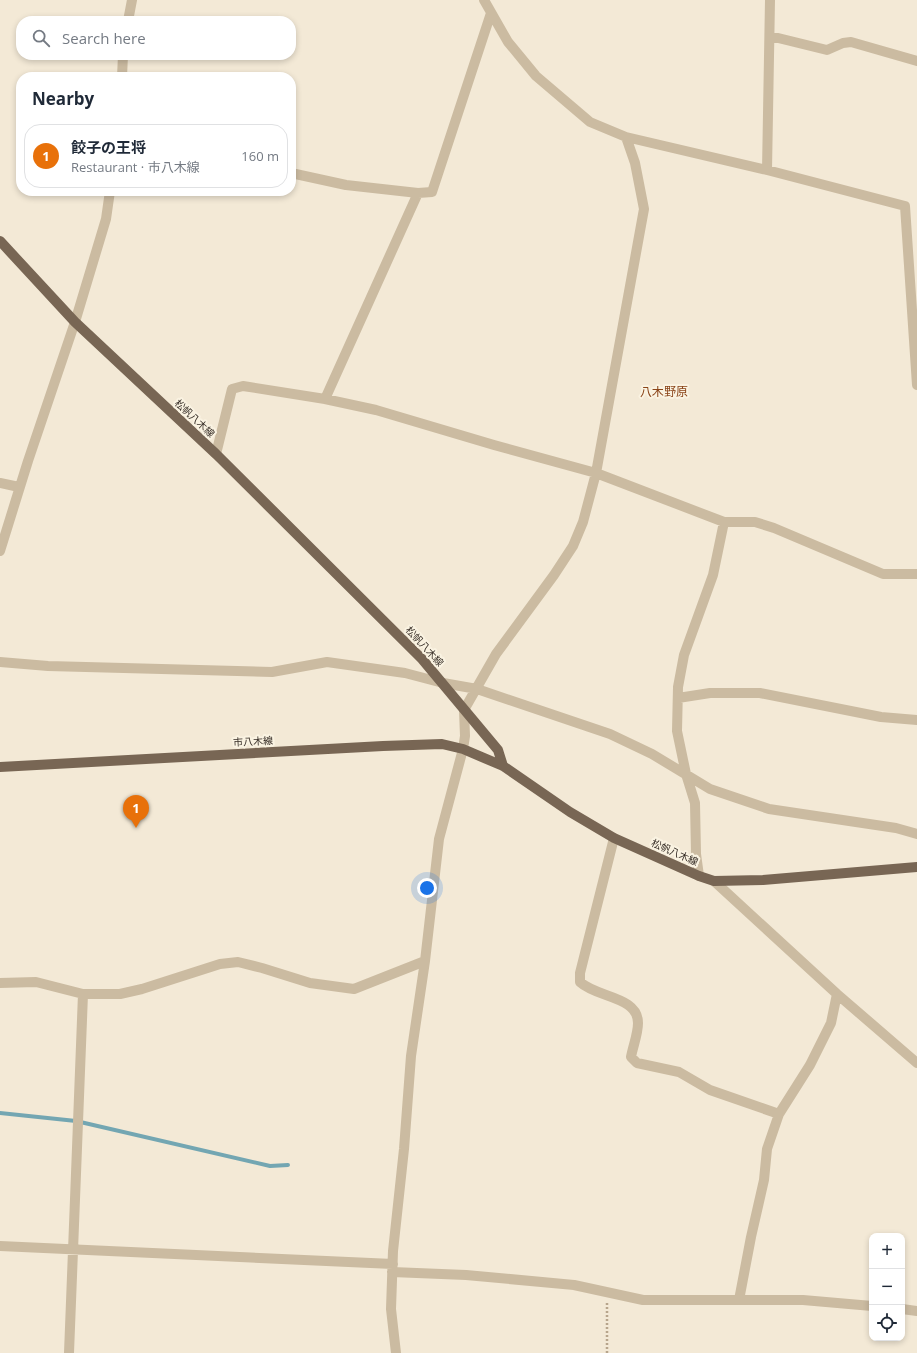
<!DOCTYPE html>
<meta charset="utf-8">
<style>
:root{--surface:#fff;--page:#f6f6f7;--text:#1f2937;--muted:#747a83;--line:#e0e1e3;--accent:#d93025}
body{margin:0;font-family:"Open Sans","Noto Sans JP",sans-serif;background:var(--page);color:var(--text)}
.controls{position:absolute;right:12px;bottom:12px;display:grid;overflow:hidden;border-radius:8px;box-shadow:0 2px 6px #0003}
.controls button{width:36px;height:36px;display:grid;place-items:center;padding:0;border:0;border-bottom:1px solid var(--line);background:var(--surface);color:var(--text);font:20px sans-serif}
.you{position:absolute;left:427px;top:888px;width:14px;height:14px;margin:-10px;border:3px solid #fff;border-radius:50%;background:#1a73e8;box-shadow:0 0 0 6px #1a73e833}
.badge{display:grid;place-items:center;width:26px;height:26px;border-radius:50%;background:var(--accent);color:#fff;font-size:13px;font-weight:700}
.pin{position:absolute;translate:-50% -33px;filter:drop-shadow(0 1px 2px #0008)}
.pin::after{content:'';position:absolute;top:21px;width:14px;height:12px;background:inherit;clip-path:polygon(0 0,100% 0,50% 100%)}
.list{margin:0;padding:0;list-style:none}
h2{display:flex;justify-content:space-between;align-items:center;height:52px;margin:0;padding:0 16px;font-size:17px}
h2 small{font-size:13px;font-weight:400;color:var(--muted)}
.list li{display:grid;grid-template-columns:26px 1fr auto;gap:12px;align-items:center;box-sizing:border-box;height:64px;margin:0 8px 8px;padding:0 8px;border:1px solid var(--line);border-radius:16px}
.list b{display:block;font-size:15px;white-space:nowrap}
.list p{margin:0;font-size:13px;white-space:nowrap;color:var(--muted)}
.list em{font-size:13px;font-style:normal;color:var(--muted)}
.icon{flex:none;width:22px;height:22px;fill:none;stroke:currentColor;stroke-width:2;stroke-linecap:round;stroke-linejoin:round}
.map{position:relative;flex:none;width:917px;height:1353px;overflow:hidden}
.search{position:absolute;background:var(--surface);box-shadow:0 2px 6px #0003;left:16px;top:16px;width:280px;height:44px;display:flex;align-items:center;gap:10px;box-sizing:border-box;padding:0 14px;border-radius:16px;color:var(--muted);font-size:15px}
.panel{position:absolute;background:var(--surface);box-shadow:0 2px 6px #0003;left:16px;top:72px;width:280px;height:124px;border-radius:16px}
.map>svg:first-child{display:block}
</style>
<div class="map">
<svg width="917" height="1353" viewBox="0 0 917 1353">
<rect width="100%" height="100%" fill="#f3e9d6"/>
<g fill="none" stroke-linecap="round" stroke-linejoin="round">
<path stroke="#73a6b2" stroke-width="4" d="M 0,1113 L 76,1121 L 270,1166 L 288,1165"/>
<path stroke="#b7a58c" stroke-width="2.5" stroke-dasharray="2 2" stroke-linecap="butt" d="M 607,1353 L 607,1303"/>
<path stroke="#cbbba1" stroke-width="10" d="M 128,21 L 132,0
M 770,36 L 827,50 L 843,43 L 851,42 L 917,61
M 122,77 L 123,55
M 626,137 L 767,170 L 905,206 L 917,385
M 767,170 L 770,0
M 291,173 L 346,185 L 418,193
M 325,399 L 418,193 L 432,192 L 491,13
M 216,454 L 232,389 L 243,386 L 325,399 L 376,410 L 494,445 L 596,473 L 724,522 L 755,522 L 774,528 L 883,574 L 917,574
M 0,483 L 19,487
M 0,551 L 28,461 L 75,322 L 106,219 L 110,191
M 0,662 L 48,666 L 272,672 L 327,662 L 405,673 L 443,683 L 477,689 L 610,734 L 652,754 L 710,789 L 769,809 L 896,828 L 917,834
M 678,698 L 710,693 L 760,693 L 881,717 L 917,720
M 614,838 L 580,973 L 580,982 C 597,998 638,996 638,1023 C 638,1034 633,1046 631,1057 L 637,1063 L 679,1072 L 710,1090 L 779,1114
M 699,876 L 696,854 L 695,803 L 686,774 L 677,731 L 678,687 L 684,655 L 713,575 L 724,522
M 714,881 L 837,994 L 917,1063
M 0,983 L 36,982 L 83,994 L 120,994 L 142,989 L 220,964 L 238,962 L 262,968 L 310,983 L 354,989 L 425,961
M 0,1246 L 393,1264
M 392,1272 L 466,1275 L 574,1285 L 643,1300 L 803,1300 L 872,1306
M 739,1300 L 751,1237 L 764,1180 L 767,1149 L 779,1114 L 810,1065 L 831,1023 L 837,994
M 902,1309 L 917,1311
M 69,1353 L 83,994
M 396,1353 L 391,1309 L 393,1251 L 404,1149 L 411,1056 L 425,961 L 439,839 L 463,749 L 465,736 L 464,710 L 496,654 L 554,575 L 573,546 L 583,522 L 596,473 L 644,209 L 635,163 L 626,137 L 590,122 L 536,76 L 508,42 L 484,0"/>
<path stroke="#786654" stroke-width="10" d="M 0,241 L 75,322 L 216,454 L 422,659 L 498,750 L 503,766
M 0,767 L 383,746 L 442,744 L 463,749 L 503,766 L 570,812 L 614,838 L 699,876 L 714,881 L 763,880 L 917,867"/>
</g>
<g text-anchor="middle" dominant-baseline="central" stroke-width="4" stroke-linejoin="round" paint-order="stroke">
<g font-size="10" fill="#352c25" stroke="#faf3e2">
<text transform="translate(195 418) rotate(43)">松帆八木線</text>
<text transform="translate(425 646) rotate(47)">松帆八木線</text>
<text transform="translate(253 741) rotate(-3)">市八木線</text>
<text transform="translate(675 852) rotate(24)">松帆八木線</text>
</g>
<g font-size="12" fill="#8a4418" stroke="#faf3e2">
<text x="664" y="391">八木野原</text>
</g>
</g>
</svg>
<div class="controls">
<button>+</button>
<button>−</button>
<button><svg class="icon" aria-label="locate" viewBox="0 0 24 24"><circle cx="12" cy="12" r="6"/><path d="M12 2v4M12 18v4M2 12h4M18 12h4"/></svg></button>
</div>
<div class="you"></div>
<div class="pin badge" style="left:136px;top:828px;background:#e8710a">1</div>
<div class="search"><svg class="icon" aria-label="search" viewBox="0 0 24 24"><circle cx="10" cy="10" r="6"/><path d="M15 15l6 6"/></svg>Search here</div>
<section class="panel">
<h2>Nearby<small></small></h2>
<ul class="list">
<li><span class="badge" style="background:#e8710a">1</span><div><b>餃子の王将</b><p>Restaurant · 市八木線</p></div><em>160 m</em></li>
</ul>
</section>
</div>
